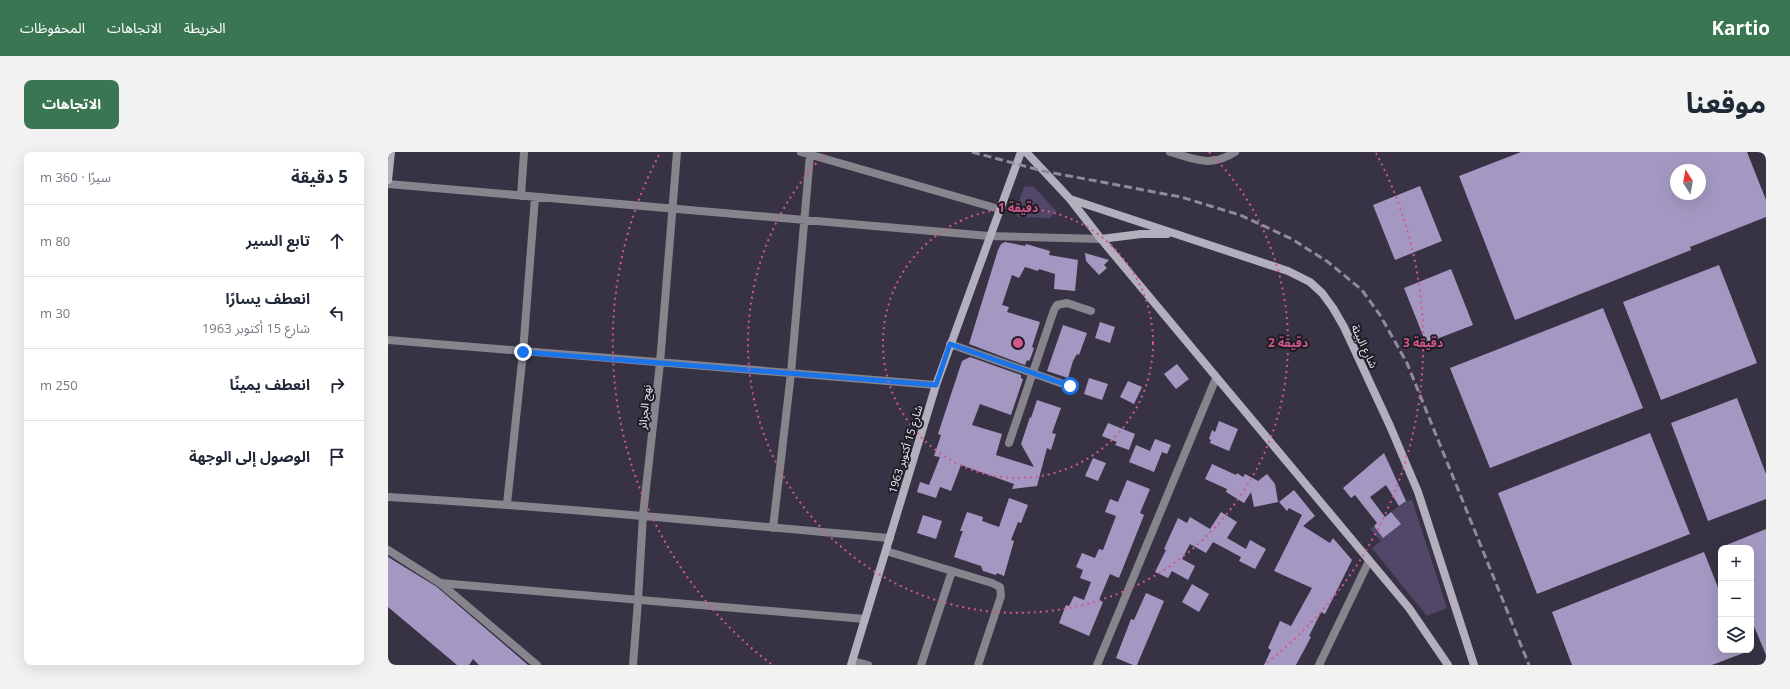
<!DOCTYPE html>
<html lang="ar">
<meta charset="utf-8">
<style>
:root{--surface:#fff;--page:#f2f2f3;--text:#1f2937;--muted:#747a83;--line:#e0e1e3;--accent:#397651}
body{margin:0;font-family:"Open Sans","Noto Sans Arabic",sans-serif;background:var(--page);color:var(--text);direction:rtl}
.controls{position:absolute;right:12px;bottom:12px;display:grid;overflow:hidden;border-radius:8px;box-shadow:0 4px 16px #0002}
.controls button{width:36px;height:36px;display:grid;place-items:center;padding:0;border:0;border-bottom:1px solid var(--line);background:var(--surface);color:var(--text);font:20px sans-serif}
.compass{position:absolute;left:1282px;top:12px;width:36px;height:36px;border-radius:50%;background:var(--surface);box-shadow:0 4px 16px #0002;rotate:349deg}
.stop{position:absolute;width:12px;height:12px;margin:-9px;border:3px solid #1a73e8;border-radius:50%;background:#fff}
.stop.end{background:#1a73e8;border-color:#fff;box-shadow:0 1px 4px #0008}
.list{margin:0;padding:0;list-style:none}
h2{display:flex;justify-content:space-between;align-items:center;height:52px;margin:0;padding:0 16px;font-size:17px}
h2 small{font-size:13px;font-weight:400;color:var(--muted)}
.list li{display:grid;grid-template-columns:26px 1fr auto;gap:12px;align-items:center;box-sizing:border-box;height:72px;padding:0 16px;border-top:1px solid var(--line)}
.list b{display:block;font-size:15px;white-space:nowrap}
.list p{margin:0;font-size:13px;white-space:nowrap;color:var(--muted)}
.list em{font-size:13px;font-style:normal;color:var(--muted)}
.icon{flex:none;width:22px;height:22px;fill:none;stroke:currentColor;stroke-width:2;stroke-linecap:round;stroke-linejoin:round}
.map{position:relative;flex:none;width:1378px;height:513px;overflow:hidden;direction:ltr;border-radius:8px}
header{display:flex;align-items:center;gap:24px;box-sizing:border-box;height:56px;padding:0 20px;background:var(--accent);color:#fff}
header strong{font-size:19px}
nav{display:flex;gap:22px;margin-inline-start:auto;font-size:14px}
.intro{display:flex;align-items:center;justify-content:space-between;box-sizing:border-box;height:96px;padding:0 24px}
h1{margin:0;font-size:28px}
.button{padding:10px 18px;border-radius:8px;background:var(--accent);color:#fff;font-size:14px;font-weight:700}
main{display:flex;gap:24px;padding:0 24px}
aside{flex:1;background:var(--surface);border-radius:8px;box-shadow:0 4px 16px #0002}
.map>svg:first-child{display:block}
</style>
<header>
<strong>Kartio</strong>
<nav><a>الخريطة</a><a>الاتجاهات</a><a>المحفوظات</a></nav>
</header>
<div class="intro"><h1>موقعنا</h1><a class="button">الاتجاهات</a></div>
<main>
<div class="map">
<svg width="1378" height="513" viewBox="0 0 1378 513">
<rect width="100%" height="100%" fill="#383344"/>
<path fill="#514869" d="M 645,34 L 668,59 L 662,66 L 630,65 L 627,60 L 636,35 Z
M 1024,348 L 1059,456 L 1039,464 L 984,396 L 993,389 L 982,377 L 986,374 L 995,386 L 1012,372 L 1003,360 L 1018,349 Z"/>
<path fill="#a498c2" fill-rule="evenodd" d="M 1133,0 L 1359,0 L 1378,48 L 1378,65 L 1302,95 L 1303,98 L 1127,168 L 1071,24 ZM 1288,18 L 1312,18 L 1312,42 L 1288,42 Z
M 1032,34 L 1054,89 L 1007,108 L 985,53 Z
M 617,90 L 637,94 L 638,92 L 662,99 L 661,103 L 690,108 L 687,139 L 666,137 L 667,122 L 651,117 L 650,119 L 637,115 L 631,126 L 624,123 L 614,153 L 621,155 L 619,160 L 652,170 L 644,195 L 646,196 L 643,205 L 641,209 L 639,208 L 637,213 L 581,192 L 610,98 L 613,92 Z
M 697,101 L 721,108 L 716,113 L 719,116 L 711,123 L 698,109 Z
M 1331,113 L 1369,211 L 1273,248 L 1235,150 Z
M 1063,117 L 1085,173 L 1038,191 L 1016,136 Z
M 1215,156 L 1255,256 L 1102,316 L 1062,216 Z
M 712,170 L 727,175 L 722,191 L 707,186 Z
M 675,173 L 699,181 L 691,203 L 689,202 L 685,209 L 680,226 L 659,219 Z
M 582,205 L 633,223 L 633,226 L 635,227 L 623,263 L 592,252 L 584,273 L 614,282 L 608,303 L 646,315 L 633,292 L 642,265 L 643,266 L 649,248 L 673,256 L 664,281 L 668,282 L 663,298 L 659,296 L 649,334 L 624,337 L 626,332 L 573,313 L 563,339 L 552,335 L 548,346 L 529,340 L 532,330 L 541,333 L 552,305 L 546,304 L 553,283 L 550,282 L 574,209 Z
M 789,212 L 801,227 L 788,237 L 776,222 Z
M 701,226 L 720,232 L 714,248 L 696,242 Z
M 740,229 L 754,235 L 746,252 L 732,245 Z
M 1349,246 L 1378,322 L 1378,347 L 1320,369 L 1283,271 Z
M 831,269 L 850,277 L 841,299 L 822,291 L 823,288 L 821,287 L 824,278 L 827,280 Z
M 720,271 L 747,282 L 741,298 L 727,293 L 729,290 L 714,284 Z
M 1262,281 L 1302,382 L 1149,442 L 1110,341 Z
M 767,287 L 783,293 L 779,302 L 774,300 L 766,320 L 741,310 L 748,293 L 762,299 Z
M 996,301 L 1018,349 L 1011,354 L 998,333 L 982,345 L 997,365 L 1003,360 L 1013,372 L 995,386 L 986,374 L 989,371 L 967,343 L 963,346 L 955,336 Z
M 705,306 L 718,311 L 710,329 L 697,324 Z
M 824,312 L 848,323 L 849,321 L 855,325 L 857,322 L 870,329 L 879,322 L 887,332 L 890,350 L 866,355 L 863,340 L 856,351 L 838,340 L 839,337 L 817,327 Z
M 739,328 L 762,337 L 752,361 L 756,363 L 731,426 L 722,422 L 711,448 L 715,450 L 701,484 L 671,471 L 678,453 L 681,454 L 686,444 L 696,448 L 703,430 L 692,426 L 695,418 L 688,415 L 694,401 L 707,406 L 711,397 L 715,398 L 728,364 L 717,360 L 722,347 L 730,350 Z
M 906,338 L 927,364 L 915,374 L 942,391 L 945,386 L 964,408 L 937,462 L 933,460 L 921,484 L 923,485 L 908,513 L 876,513 L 883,498 L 880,496 L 892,469 L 903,474 L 924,436 L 886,419 L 914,363 L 901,356 L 899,359 L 891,350 Z
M 621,346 L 640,353 L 633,371 L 630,370 L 623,388 L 626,389 L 616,424 L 609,421 L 608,423 L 595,419 L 593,414 L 566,405 L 573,384 L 575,379 L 572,379 L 579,360 L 595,365 L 594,369 L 611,375 Z
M 833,360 L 849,370 L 839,386 L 858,397 L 862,388 L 878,397 L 867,417 L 851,409 L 853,405 L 825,390 L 818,401 L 802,392 L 794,407 L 807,414 L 800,428 L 784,419 L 780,426 L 767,420 L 778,398 L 776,397 L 790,366 L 799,371 L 802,365 L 822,377 Z
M 535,363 L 554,369 L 548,387 L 529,381 Z
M 1378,377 L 1378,503 L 1363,467 L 1363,396 L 1331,396 Z
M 1316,400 L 1333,443 L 1333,498 L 1361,499 L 1324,513 L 1184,513 L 1164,460 Z
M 0,405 L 49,435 L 140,513 L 91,513 L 85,507 L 81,513 L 69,513 L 0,455 Z
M 804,432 L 821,442 L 811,460 L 794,450 Z
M 758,441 L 776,449 L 749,513 L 745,513 L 728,506 L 743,467 L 746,468 Z"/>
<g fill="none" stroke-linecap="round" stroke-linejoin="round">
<path stroke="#86848c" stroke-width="8" d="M 413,0 L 611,57
M 782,0 C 807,7 823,16 847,0
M 0,32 L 601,84 L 713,87
M 133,44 L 136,0
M 0,188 L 548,233
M 562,192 L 681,234
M 621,291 L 666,158 L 669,153 L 679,151 L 703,159
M 0,345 C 168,355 334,371 502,386
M 119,352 L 135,200 L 147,45
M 385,376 L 403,221 L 422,3
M 0,398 L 52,431 L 149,513
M 498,399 L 604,431 L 612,435 L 613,444 L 590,513
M 52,431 L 477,467
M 465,509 L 480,513
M 245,513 L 250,449 L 255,363 L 272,211 L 289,0
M 533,513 L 564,419
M 709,513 L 828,226
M 931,513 L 981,409"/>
<path stroke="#b3afbd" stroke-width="8" d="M 638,0 L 682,47 L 713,87 L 1021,456 L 1060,513
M 0,28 L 3,0
M 682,47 L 900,119 L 922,130 L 934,141 L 945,156 L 956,175 L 1002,274 L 1030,340 L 1086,513
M 713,87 L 753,82 L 779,82
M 463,513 L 548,233 L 633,0"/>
<path stroke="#8f8b9a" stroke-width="3" stroke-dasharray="8 4" stroke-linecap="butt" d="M 584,0 L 655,19 L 793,45 L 852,63 L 904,87 L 940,110 L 974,138 L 992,163 L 1019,211 L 1141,513"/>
</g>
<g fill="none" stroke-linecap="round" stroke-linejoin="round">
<path stroke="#1a73e8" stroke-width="5" d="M 135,200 L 548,233 L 562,192 L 682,234"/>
</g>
<g fill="none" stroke="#d0588a" stroke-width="2" stroke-dasharray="2 4">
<circle cx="630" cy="191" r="135"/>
<path d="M821 0A270 270 0 1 1 439 0"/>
<path d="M383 512A405 405 0 0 1 272 1M988 1A405 405 0 0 1 877 512"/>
</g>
<g text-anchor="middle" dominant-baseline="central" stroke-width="4" stroke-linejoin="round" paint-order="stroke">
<g font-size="11" fill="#efedf8" stroke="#1e1c24">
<text transform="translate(977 194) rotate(65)">شارع البيئة</text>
<text transform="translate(256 255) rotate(-84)">نهج الجزائر</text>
<text transform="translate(517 297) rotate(-73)">شارع 15 أكتوبر 1963</text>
</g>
</g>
<circle cx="630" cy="191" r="6" fill="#d0588a" stroke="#1e1c24" stroke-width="2"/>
<g font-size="12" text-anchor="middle" font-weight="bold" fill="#d0588a" stroke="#1e1c24" stroke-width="4" stroke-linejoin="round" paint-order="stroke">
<text x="630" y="60">1 دقيقة</text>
<text x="900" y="195">2 دقيقة</text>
<text x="1035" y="195">3 دقيقة</text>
</g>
</svg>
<div class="controls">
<button>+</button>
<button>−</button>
<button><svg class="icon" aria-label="layers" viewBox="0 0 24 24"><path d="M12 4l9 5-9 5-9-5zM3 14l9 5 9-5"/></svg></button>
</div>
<svg class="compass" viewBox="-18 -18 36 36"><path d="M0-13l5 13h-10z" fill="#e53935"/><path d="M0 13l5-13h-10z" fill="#747a83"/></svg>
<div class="stop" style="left:682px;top:234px"></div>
<div class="stop end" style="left:135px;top:200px"></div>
</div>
<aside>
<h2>5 دقيقة<small>سيرًا · 360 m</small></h2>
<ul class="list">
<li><svg class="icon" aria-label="ahead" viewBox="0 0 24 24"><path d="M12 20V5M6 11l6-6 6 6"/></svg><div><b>تابع السير</b></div><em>80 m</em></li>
<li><svg class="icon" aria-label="left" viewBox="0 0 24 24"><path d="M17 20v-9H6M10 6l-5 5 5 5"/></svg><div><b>انعطف يسارًا</b><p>شارع 15 أكتوبر 1963</p></div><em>30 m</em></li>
<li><svg class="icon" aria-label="right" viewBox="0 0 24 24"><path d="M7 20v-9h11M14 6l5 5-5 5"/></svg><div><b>انعطف يمينًا</b></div><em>250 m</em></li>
<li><svg class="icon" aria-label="arrive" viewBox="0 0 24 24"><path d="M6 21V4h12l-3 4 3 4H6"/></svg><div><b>الوصول إلى الوجهة</b></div></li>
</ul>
</aside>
</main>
